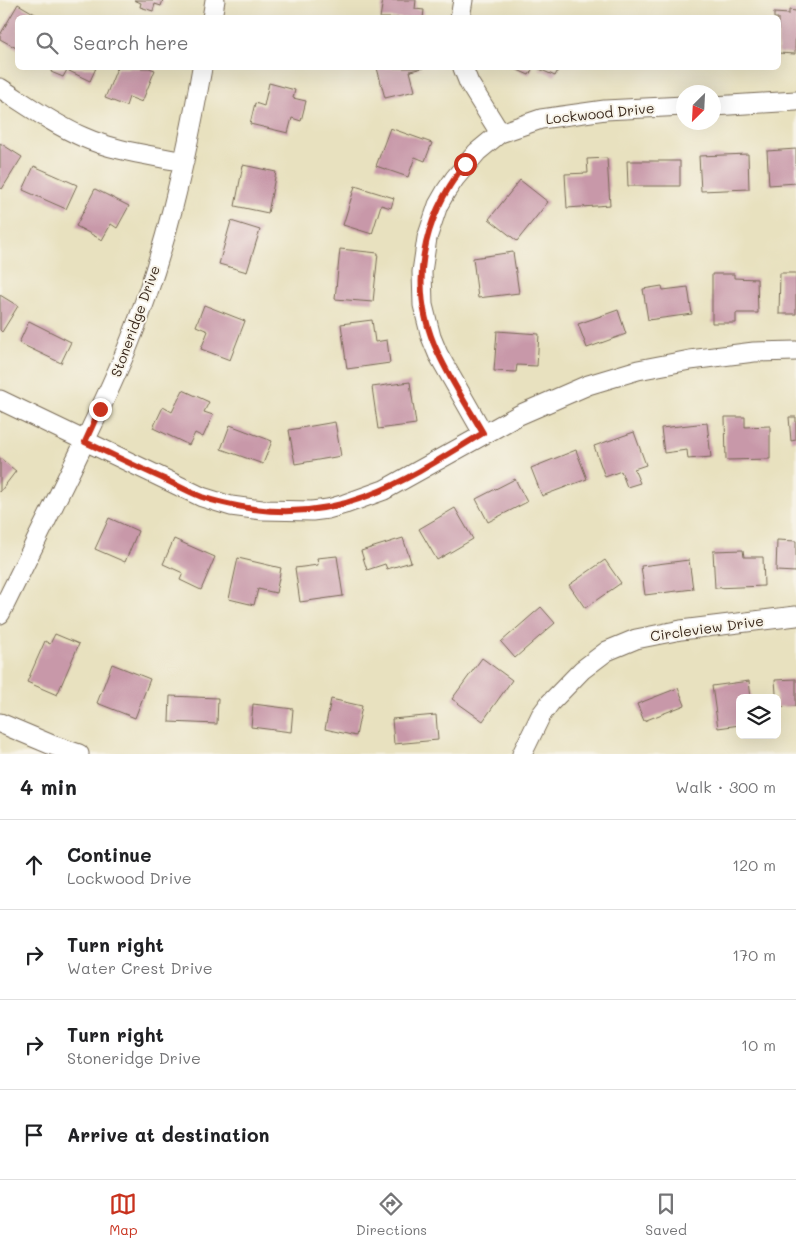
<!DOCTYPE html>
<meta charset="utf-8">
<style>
:root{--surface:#fff;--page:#f6f6f6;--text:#202124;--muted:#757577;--line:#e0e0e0;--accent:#c8321e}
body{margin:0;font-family:Mali,sans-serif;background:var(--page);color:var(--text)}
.controls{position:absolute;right:15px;bottom:15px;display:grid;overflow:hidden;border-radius:8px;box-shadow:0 5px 20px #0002}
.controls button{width:45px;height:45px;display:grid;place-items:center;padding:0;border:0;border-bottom:1px solid var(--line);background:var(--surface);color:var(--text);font:25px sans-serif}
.compass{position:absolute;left:676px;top:85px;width:45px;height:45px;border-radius:50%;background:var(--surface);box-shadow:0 5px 20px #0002;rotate:204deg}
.stop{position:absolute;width:15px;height:15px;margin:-11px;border:4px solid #c8321e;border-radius:50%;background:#fff}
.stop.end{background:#c8321e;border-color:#fff;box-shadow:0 1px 5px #0008}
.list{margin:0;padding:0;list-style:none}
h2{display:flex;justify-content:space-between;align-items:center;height:65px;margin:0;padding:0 20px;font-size:21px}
h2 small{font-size:16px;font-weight:400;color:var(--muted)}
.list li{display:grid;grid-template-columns:32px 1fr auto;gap:15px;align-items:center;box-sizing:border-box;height:90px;padding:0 20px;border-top:1px solid var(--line)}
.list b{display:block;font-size:19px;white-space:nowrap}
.list p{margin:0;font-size:16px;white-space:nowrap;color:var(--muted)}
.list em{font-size:16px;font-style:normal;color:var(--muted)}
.icon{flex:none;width:28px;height:28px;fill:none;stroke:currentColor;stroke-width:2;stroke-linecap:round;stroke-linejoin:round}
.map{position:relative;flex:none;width:796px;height:754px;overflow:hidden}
.search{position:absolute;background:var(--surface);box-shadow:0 5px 20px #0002;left:15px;right:15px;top:15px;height:55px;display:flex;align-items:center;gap:12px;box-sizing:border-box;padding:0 18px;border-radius:8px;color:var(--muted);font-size:19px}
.sheet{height:425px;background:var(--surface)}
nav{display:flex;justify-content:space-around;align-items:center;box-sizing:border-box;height:70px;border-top:1px solid var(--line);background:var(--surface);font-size:14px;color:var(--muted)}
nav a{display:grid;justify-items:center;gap:2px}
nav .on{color:var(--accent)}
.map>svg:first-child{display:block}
</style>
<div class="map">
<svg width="796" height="754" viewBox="0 0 796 754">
<rect width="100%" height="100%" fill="#f7f3e8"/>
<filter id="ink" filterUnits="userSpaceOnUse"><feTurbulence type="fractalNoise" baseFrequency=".02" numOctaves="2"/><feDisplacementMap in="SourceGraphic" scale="10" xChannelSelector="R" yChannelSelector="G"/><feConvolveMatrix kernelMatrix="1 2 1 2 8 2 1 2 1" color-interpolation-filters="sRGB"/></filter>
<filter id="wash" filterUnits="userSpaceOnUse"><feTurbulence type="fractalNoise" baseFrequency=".0096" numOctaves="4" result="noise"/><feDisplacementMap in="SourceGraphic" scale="20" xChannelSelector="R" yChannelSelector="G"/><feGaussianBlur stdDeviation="1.12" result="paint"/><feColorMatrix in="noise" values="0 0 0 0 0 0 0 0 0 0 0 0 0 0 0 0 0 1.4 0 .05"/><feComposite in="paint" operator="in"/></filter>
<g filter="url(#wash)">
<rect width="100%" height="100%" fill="#e8e1bf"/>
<g id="blocks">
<path fill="#c898a9" d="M 134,0 L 163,0 L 161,6 L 155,4 L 153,11 L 140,7 L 141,3 Z
M 383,0 L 416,0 L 415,9 L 424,10 L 423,18 L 380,18 Z
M 18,4 L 42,18 L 18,18 L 18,49 L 0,39 L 0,35 Z
M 789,10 L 796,11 L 795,54 L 778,53 L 778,18 L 774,18 L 774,13 L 789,14 Z
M 53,68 L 96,68 L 90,81 L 67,70 L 63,77 L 51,72 Z
M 117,68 L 149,68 L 155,70 L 142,102 L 129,97 L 126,106 L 105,98 Z
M 377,68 L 423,68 L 410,71 L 415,91 L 385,98 Z
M 513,68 L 533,68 L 529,75 Z
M 537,68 L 559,68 L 555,76 Z
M 269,83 L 295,90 L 293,98 L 306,101 L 301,121 L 292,118 L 288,133 L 250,124 L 255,103 L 264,106 Z
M 390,128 L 432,143 L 425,161 L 415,157 L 408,177 L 376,166 Z
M 0,143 L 22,157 L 2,189 L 0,187 Z
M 796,149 L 796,183 L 769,185 L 767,151 Z
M 748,154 L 749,189 L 701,191 L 699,156 Z
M 607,158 L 610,205 L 567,208 L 565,174 L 588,173 L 587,159 Z
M 627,161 L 680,161 L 680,186 L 628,186 Z
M 243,165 L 276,172 L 268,213 L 235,206 Z
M 34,166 L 77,185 L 66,209 L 23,190 Z
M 520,180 L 548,202 L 517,241 L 489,219 Z
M 355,186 L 394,198 L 391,208 L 381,205 L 372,234 L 343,225 Z
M 95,189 L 129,206 L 117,228 L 111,224 L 102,240 L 76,226 Z
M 231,221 L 260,230 L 247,272 L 219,264 Z
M 340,249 L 378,253 L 373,302 L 335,299 Z
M 513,252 L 519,293 L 478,298 L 473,258 Z
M 780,273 L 796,273 L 796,314 L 779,314 Z
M 712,274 L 734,274 L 734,278 L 757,279 L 758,313 L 736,313 L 736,323 L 712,323 Z
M 662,286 L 663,290 L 688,287 L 692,314 L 648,320 L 643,289 Z
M 0,295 L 18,306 L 2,332 L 0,330 Z
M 204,305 L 245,321 L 230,360 L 201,349 L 208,331 L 196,326 Z
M 618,310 L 626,334 L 587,348 L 578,324 Z
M 372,320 L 375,342 L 387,340 L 390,363 L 347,369 L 341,324 Z
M 29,321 L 71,342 L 61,363 L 19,343 Z
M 497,331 L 539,334 L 537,366 L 517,365 L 516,372 L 494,371 Z
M 410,382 L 416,424 L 378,429 L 372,387 Z
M 183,390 L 209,402 L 204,412 L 213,415 L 203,437 L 195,433 L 189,445 L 153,428 L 163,407 L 172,412 Z
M 725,417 L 745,417 L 745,427 L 770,426 L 770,459 L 726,460 Z
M 789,417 L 796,417 L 796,440 L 791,441 Z
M 335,422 L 341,456 L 295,464 L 289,430 Z
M 707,423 L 711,457 L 688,459 L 687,450 L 664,453 L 661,428 Z
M 230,425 L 272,441 L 263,464 L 221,449 Z
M 634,432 L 646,465 L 634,469 L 640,483 L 627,487 L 621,471 L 605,477 L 594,446 Z
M 576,450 L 587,479 L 542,496 L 531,468 Z
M 0,458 L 16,471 L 0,492 Z
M 515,479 L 527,502 L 488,522 L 476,499 Z
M 455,508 L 473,539 L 437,560 L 419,529 Z
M 109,518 L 138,531 L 125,562 L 95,549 Z
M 403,538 L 411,562 L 387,569 L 385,564 L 367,570 L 361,551 Z
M 174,539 L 215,557 L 201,590 L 180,580 L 183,573 L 163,564 Z
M 777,540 L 796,541 L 796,572 L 776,571 Z
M 743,550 L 744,557 L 763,557 L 764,586 L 715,588 L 713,551 Z
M 337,556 L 343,596 L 300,602 L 295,568 L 318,565 L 317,558 Z
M 238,558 L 281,568 L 276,593 L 258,589 L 254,605 L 229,599 Z
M 605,560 L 621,583 L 585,608 L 569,585 Z
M 689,560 L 693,589 L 645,595 L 641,566 Z
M 541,607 L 555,623 L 515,658 L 501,642 Z
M 55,634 L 79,644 L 57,695 L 27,682 L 45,641 L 50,644 Z
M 482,658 L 512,680 L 483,721 L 452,699 Z
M 112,664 L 150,679 L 135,718 L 97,703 Z
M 796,679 L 796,706 L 777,707 L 775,680 Z
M 749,681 L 751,698 L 740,698 L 740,725 L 718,728 L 712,686 Z
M 678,688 L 685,705 L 644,721 L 637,704 Z
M 170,696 L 218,698 L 217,724 L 169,722 Z
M 331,699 L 362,706 L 356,736 L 325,729 Z
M 253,704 L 293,709 L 291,732 L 251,727 Z
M 436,715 L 438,740 L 394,744 L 392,719 Z"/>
</g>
</g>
<g filter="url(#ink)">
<use href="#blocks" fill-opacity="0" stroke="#786a56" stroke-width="1"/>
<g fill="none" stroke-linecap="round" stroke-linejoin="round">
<defs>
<path id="street" d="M 212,18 L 215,0
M 460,18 L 463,0
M 463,68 L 469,83 L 500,133
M 0,88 C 27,105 53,124 83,137 C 114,151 150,155 184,162
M 714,106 L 796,101
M 0,400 L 202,497 L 231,506 L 262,510 L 312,511 L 328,509 L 345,504 L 384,490 L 519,415 L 588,385 L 638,370 L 690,360 L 754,352 L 796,351
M 483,433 L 438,354 L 431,337 L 423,305 L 422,272 L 427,238 L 438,205 L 446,191 L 455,178 L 477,152 L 500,133 L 541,119 L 605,110 L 684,106
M 0,614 C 24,565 48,517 72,468 C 92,426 113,384 130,341 C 165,254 186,160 202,68
M 0,723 L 52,745 L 79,754
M 522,754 L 541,715 L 550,703 L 582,670 L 607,651 L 636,639 L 681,630 L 796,616"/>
</defs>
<use href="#street" stroke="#786a56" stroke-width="21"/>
<use href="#street" stroke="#fff" stroke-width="19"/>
</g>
</g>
<g fill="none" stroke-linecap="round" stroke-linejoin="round" filter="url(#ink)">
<path stroke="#c8321e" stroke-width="6" d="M 100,409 L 85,442 C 111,454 137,467 164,479 C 176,485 189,492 202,497 C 219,503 236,506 254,509 C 345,522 408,479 483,433 C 468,407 451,381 438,353 C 407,288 422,219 465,164"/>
</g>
<g text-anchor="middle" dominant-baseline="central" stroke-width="4" stroke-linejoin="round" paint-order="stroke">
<g font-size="14" fill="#3b2a1e" stroke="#f7f3e8">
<text transform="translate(600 113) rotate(-6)">Lockwood Drive</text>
<text transform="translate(135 321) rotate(-70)">Stoneridge Drive</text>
<text transform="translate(707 628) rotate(-8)">Circleview Drive</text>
</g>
</g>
</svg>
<div class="controls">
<button><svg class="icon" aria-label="layers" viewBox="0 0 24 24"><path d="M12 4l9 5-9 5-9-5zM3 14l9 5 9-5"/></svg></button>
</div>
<svg class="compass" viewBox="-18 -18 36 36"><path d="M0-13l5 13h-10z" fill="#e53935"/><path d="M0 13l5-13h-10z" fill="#757577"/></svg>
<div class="stop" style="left:465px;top:164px"></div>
<div class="stop end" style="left:100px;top:409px"></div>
<div class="search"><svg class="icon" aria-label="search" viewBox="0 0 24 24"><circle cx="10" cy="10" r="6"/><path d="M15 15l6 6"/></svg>Search here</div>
</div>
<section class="sheet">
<h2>4 min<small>Walk · 300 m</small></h2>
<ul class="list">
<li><svg class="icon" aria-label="ahead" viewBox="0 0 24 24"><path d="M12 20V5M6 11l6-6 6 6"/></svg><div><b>Continue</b><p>Lockwood Drive</p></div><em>120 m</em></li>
<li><svg class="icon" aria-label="right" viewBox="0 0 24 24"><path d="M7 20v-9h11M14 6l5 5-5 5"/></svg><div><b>Turn right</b><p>Water Crest Drive</p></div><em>170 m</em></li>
<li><svg class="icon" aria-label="right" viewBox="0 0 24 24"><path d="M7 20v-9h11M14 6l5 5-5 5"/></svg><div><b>Turn right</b><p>Stoneridge Drive</p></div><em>10 m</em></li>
<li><svg class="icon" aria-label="arrive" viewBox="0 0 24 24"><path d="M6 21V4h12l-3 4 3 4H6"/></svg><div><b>Arrive at destination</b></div></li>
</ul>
</section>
<nav>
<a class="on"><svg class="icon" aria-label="map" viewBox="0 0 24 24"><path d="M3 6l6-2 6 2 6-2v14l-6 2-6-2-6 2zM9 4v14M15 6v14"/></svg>Map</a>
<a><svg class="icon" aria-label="directions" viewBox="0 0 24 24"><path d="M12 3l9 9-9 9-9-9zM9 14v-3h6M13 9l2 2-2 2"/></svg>Directions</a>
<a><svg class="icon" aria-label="saved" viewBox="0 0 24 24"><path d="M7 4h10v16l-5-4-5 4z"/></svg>Saved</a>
</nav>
